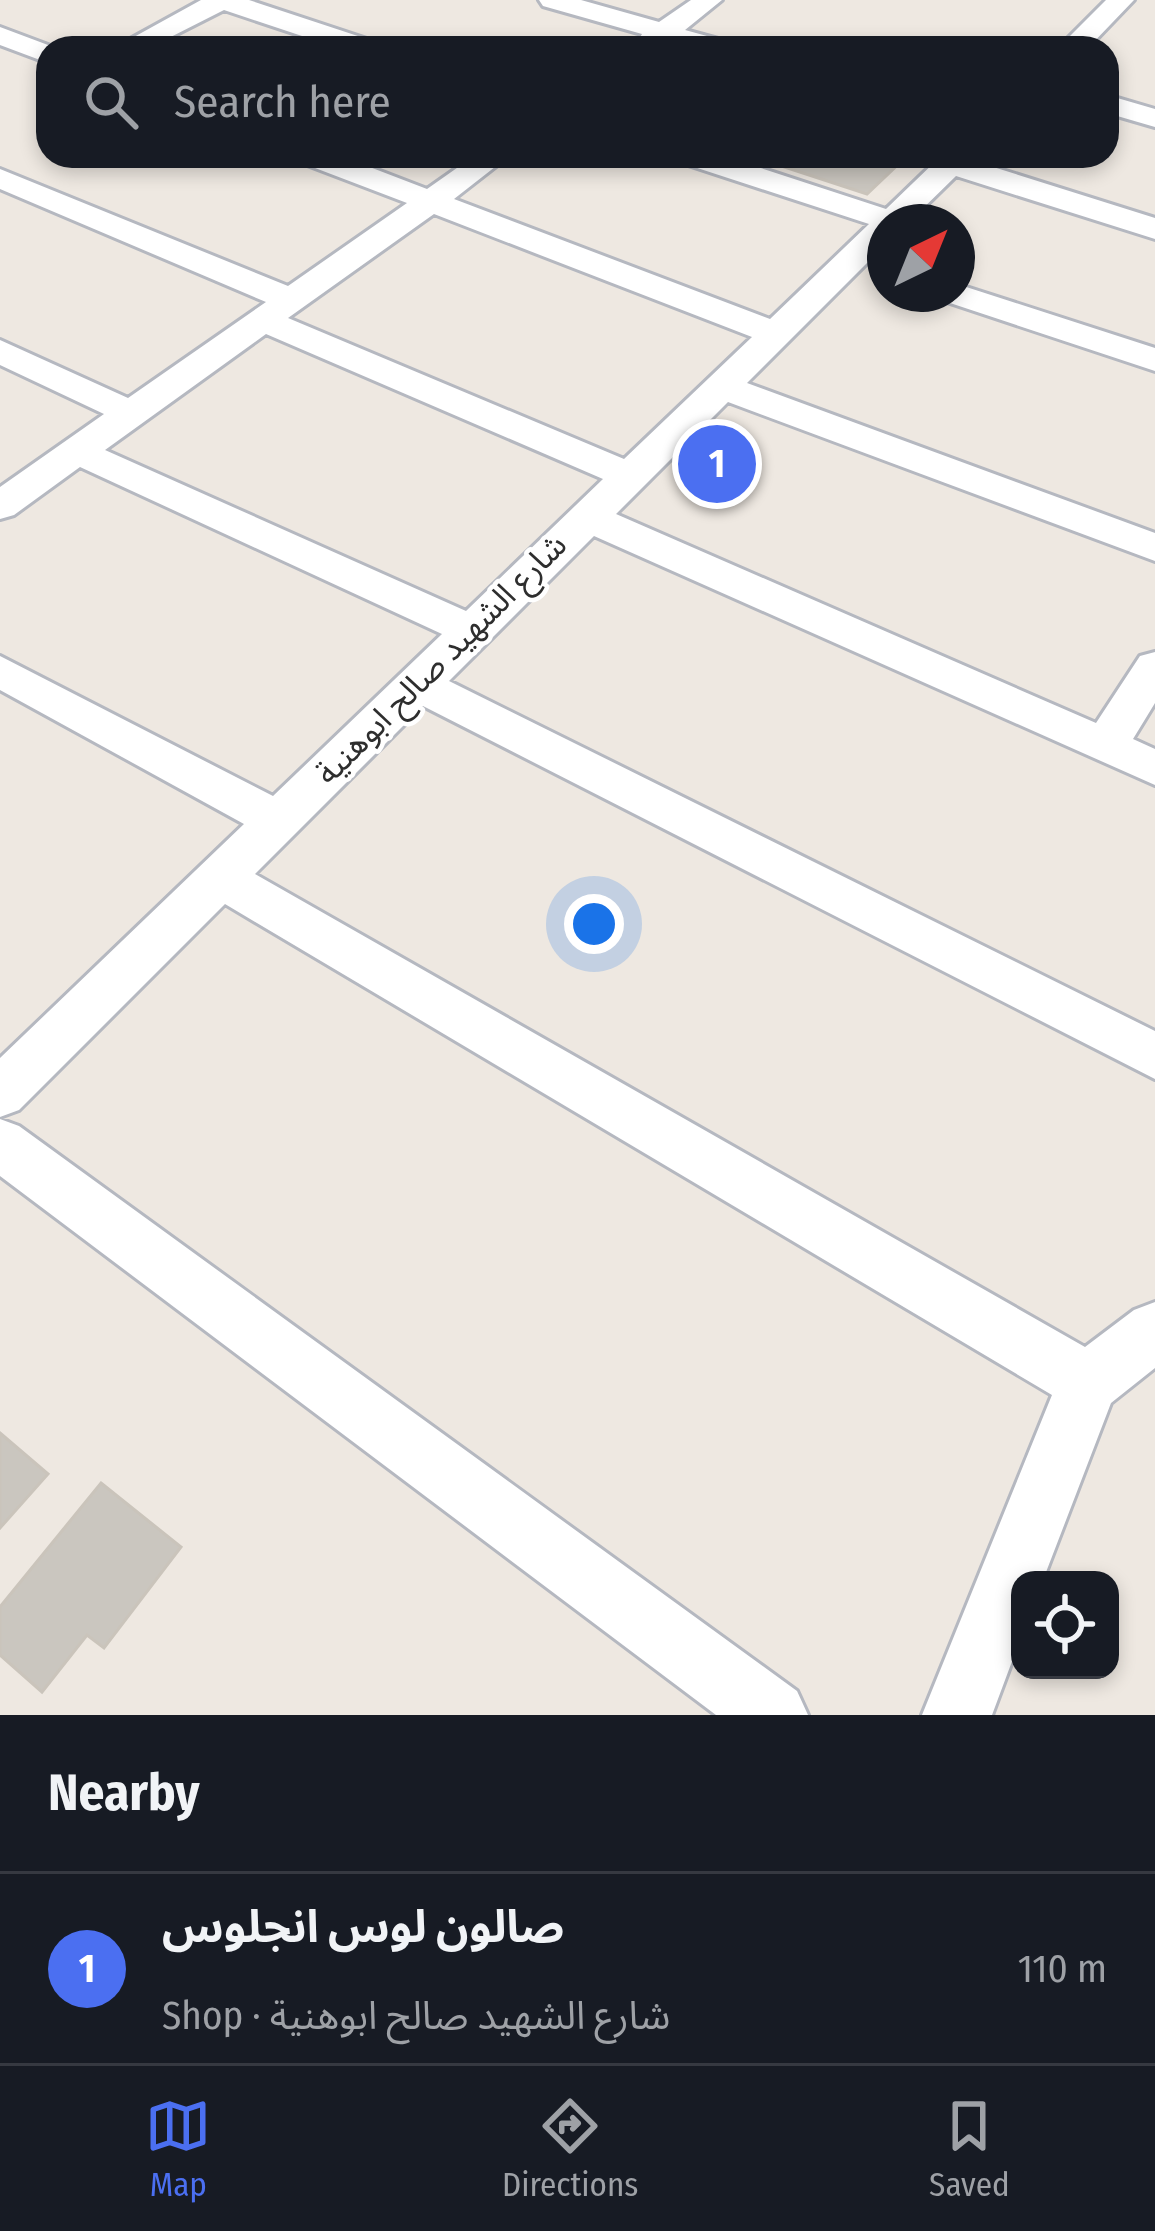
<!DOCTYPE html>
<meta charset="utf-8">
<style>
:root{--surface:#171b24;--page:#242831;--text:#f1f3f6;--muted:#9ea1a6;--line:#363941;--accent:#4b6ff1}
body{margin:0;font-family:"Fira Sans Condensed","Noto Sans Arabic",sans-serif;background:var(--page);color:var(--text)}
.controls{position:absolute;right:36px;bottom:36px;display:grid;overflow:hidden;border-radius:24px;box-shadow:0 6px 18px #0003}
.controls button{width:108px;height:108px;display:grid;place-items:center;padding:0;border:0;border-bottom:3px solid var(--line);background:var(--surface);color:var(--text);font:60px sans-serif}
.compass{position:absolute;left:867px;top:204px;width:108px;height:108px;border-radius:50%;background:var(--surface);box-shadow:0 6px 18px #0003;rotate:43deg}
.you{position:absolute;left:594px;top:924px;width:42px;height:42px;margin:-30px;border:9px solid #fff;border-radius:50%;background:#1a73e8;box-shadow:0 0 0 18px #1a73e833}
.badge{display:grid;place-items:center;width:78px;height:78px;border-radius:50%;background:var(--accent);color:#fff;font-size:39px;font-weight:700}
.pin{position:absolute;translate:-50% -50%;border:6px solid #fff;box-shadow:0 3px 12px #0006}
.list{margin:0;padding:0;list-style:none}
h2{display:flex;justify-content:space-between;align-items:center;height:156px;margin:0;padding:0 48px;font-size:51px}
h2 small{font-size:39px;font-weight:400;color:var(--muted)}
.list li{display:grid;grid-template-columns:78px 1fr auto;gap:36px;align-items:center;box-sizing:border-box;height:192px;padding:0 48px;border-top:3px solid var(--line)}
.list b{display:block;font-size:45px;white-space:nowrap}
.list p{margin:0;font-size:39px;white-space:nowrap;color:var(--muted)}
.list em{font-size:39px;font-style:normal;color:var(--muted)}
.icon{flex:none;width:66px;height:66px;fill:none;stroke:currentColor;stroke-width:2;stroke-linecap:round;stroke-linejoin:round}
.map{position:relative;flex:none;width:1155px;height:1715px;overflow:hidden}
.search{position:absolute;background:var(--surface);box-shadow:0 6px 18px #0003;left:36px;right:36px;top:36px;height:132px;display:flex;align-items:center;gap:30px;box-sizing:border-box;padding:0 42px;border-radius:36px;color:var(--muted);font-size:45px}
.sheet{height:348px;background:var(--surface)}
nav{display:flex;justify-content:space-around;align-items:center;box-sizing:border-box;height:168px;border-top:3px solid var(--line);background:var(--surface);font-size:33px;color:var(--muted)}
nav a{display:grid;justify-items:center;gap:6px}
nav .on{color:var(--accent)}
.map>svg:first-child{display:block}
</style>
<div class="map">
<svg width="1155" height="1715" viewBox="0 0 1155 1715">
<rect width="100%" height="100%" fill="#eee8e1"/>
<path fill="#cac6bf" stroke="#cac4bb" stroke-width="3" d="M 751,156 L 907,156 L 867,194 Z
M 0,1433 L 48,1474 L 0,1528 Z
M 101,1483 L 181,1547 L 104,1648 L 87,1635 L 42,1692 L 0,1655 L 0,1607 Z"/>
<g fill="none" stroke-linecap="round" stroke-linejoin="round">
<defs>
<path id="street" d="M 201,0 L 249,0 L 376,42 L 380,48 L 338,48 L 224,10 L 149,48 L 114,48 Z
M 539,0 L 581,0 L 659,22 L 691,0 L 722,0 L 685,30 L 729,42 L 733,48 L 689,48 L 668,42 L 659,48 L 633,48 L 642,34 L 543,6 Z
M 1106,0 L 1134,0 L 1088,48 L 1058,48 Z
M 0,27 L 56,48 L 48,48 L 48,63 L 0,45 Z
M 1107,95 L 1155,109 L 1155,127 L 1107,113 Z
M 298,156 L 341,156 L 427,189 L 474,156 L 509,156 L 454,199 L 770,319 L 869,224 L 682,163 L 678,156 L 724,156 L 886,209 L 941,156 L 974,156 L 971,160 L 1155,218 L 1155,239 L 956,176 L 909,222 L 885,222 L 885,245 L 747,383 L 1155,533 L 1155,561 L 728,402 L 616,514 L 1096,723 L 1140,656 L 1155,652 L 1155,703 L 1133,739 L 1155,749 L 1155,785 L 594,536 L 449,681 L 1155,1031 L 1155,1079 L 423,706 L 255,874 L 1085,1347 L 1134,1310 L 1155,1302 L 1155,1368 L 1111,1403 L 1043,1580 L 1020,1580 L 1020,1640 L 992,1715 L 922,1715 L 1052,1395 L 225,904 L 19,1110 L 0,1117 L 0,1058 L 244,824 L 0,690 L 0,656 L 273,796 L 442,634 L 80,467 L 14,515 L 0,519 L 0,487 L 104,414 L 0,365 L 0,340 L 128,398 L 266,302 L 0,189 L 0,169 L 288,286 L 407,203 L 302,163 ZM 434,214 L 752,337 L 624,459 L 288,318 ZM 266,334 L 603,479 L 466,611 L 105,450 Z
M 957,284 L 1155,348 L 1155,371 L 944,301 L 939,294 L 957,294 Z
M 0,1119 L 19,1126 L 797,1691 L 808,1715 L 716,1715 L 0,1176 Z"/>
</defs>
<use href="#street" stroke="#b5b8c0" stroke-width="6"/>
<use href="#street" fill="#fff" fill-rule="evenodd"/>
</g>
<g text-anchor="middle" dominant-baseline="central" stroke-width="9" stroke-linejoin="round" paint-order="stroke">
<g font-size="33" fill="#2e2e2e" stroke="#fff">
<text transform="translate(441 659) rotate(-45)">شارع الشهيد صالح ابوهنية</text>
</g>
</g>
</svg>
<div class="controls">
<button><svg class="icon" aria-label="locate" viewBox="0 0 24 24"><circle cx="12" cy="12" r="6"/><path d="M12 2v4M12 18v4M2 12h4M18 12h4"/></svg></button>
</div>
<svg class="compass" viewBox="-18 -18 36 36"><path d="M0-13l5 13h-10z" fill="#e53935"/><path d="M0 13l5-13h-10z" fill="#9ea1a6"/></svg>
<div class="you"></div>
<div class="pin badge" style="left:717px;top:464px">1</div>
<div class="search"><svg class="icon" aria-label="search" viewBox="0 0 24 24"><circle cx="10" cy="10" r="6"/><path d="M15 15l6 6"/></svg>Search here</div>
</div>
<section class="sheet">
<h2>Nearby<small></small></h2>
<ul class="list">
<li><span class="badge">1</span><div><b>صالون لوس انجلوس</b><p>Shop · شارع الشهيد صالح ابوهنية</p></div><em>110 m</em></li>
</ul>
</section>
<nav>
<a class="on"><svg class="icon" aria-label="map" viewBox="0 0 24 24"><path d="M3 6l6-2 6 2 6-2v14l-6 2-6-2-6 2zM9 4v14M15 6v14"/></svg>Map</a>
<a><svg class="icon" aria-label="directions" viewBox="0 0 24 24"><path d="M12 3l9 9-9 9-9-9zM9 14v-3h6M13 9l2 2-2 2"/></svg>Directions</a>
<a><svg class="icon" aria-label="saved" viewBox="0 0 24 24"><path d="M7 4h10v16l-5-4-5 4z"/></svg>Saved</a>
</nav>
